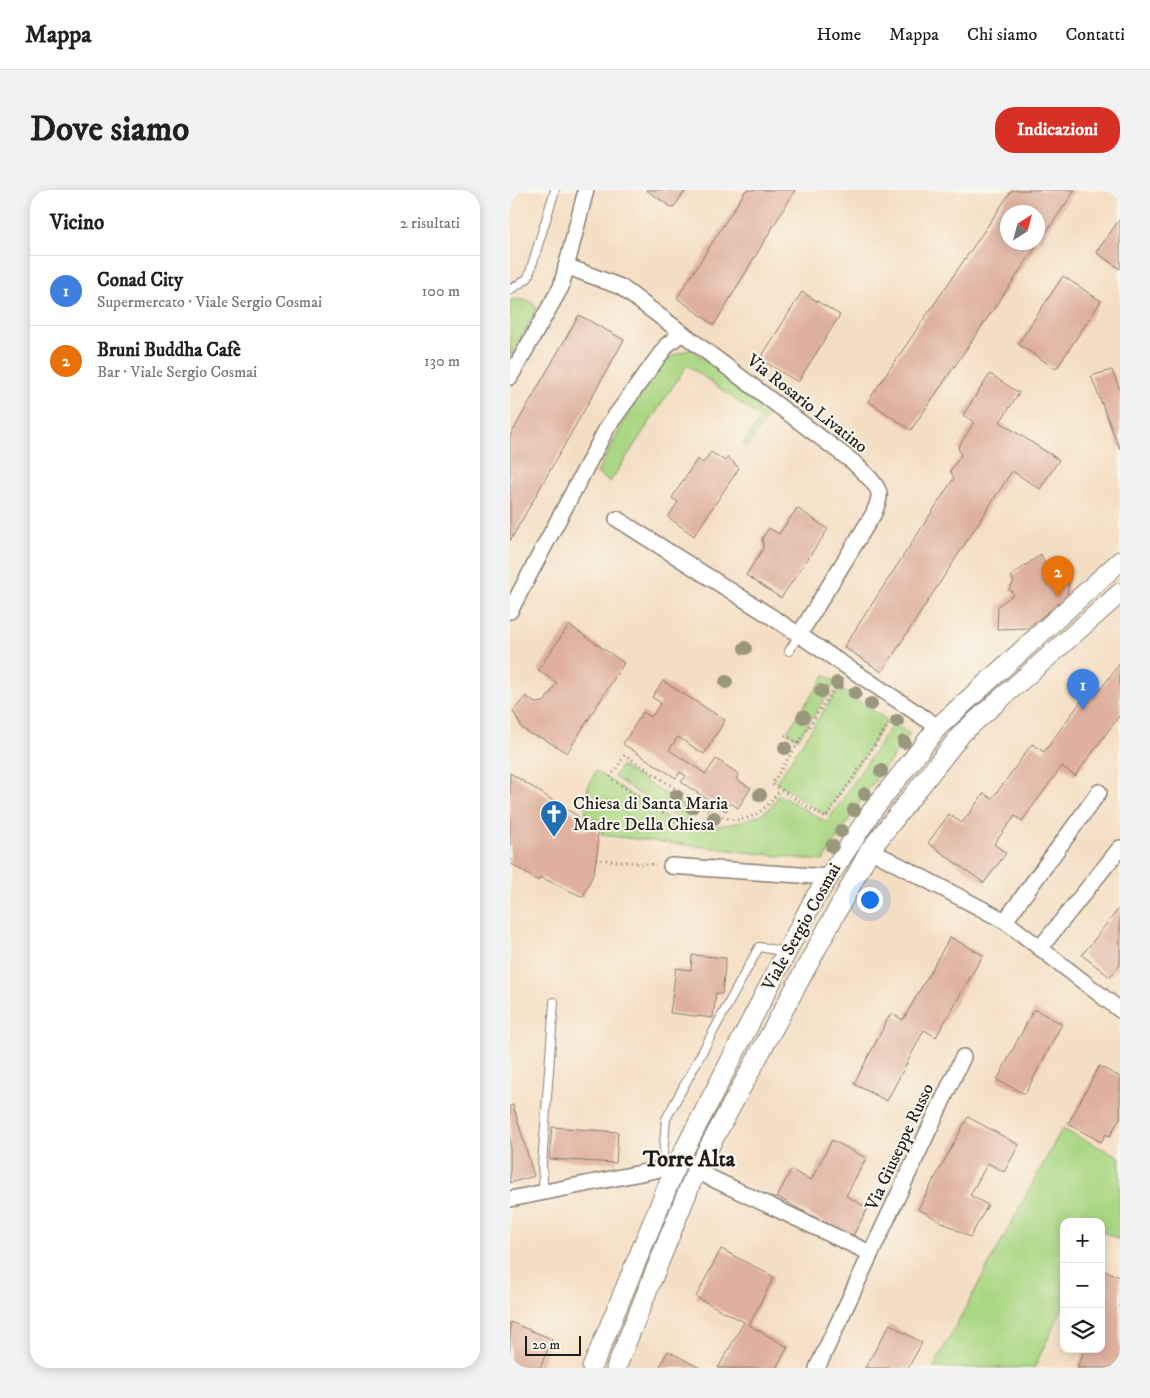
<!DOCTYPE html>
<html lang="it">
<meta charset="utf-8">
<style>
:root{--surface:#fff;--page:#f2f2f2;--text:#202124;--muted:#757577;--line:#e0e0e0;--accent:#d93025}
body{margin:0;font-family:"IM FELL DW Pica",serif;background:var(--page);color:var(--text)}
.controls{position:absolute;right:15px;bottom:15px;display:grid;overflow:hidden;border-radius:10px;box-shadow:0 2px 12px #0003}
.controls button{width:45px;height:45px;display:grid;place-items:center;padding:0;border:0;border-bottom:1px solid var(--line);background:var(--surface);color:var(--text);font:25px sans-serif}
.compass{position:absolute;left:490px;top:15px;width:45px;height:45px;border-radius:50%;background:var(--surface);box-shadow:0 2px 12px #0003;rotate:36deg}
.scale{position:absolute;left:15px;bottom:12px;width:56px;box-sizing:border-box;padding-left:5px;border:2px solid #1c1c1c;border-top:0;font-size:14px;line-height:18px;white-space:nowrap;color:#1c1c1c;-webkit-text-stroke:4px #fbf7ec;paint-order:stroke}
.you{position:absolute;left:359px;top:709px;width:18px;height:18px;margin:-12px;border:4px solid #fff;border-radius:50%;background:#1a73e8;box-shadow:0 0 0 8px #1a73e833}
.badge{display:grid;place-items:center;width:32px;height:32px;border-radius:50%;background:var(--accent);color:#fff;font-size:16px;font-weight:700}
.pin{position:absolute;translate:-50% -41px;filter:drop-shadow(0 1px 2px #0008)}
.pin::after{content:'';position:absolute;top:26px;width:18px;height:15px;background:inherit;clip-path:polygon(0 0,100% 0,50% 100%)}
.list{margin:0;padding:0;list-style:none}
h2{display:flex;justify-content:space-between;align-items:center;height:65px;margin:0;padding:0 20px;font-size:21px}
h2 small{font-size:16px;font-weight:400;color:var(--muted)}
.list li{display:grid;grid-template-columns:32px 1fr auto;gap:15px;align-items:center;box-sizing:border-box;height:70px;padding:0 20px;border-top:1px solid var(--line)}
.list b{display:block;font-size:19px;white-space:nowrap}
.list p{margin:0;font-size:16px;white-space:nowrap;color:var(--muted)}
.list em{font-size:16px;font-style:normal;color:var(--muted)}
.icon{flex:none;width:28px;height:28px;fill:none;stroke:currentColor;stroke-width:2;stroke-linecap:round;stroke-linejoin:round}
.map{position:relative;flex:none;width:610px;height:1178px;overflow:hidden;border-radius:20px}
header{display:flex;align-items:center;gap:30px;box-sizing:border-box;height:70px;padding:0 25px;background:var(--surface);border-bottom:1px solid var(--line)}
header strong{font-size:24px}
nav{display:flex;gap:28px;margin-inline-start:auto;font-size:18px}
.intro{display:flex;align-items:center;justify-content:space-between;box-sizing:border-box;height:120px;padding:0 30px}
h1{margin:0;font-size:35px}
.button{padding:12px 22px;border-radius:20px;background:var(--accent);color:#fff;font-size:18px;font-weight:700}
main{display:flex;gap:30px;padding:0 30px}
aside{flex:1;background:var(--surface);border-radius:20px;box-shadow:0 2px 12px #0003}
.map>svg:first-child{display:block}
</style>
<header>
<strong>Mappa</strong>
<nav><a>Home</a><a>Mappa</a><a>Chi siamo</a><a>Contatti</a></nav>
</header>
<div class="intro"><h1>Dove siamo</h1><a class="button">Indicazioni</a></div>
<main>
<aside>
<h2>Vicino<small>2 risultati</small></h2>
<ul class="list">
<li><span class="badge" style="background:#3f7fe0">1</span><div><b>Conad City</b><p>Supermercato · Viale Sergio Cosmai</p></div><em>100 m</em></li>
<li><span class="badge" style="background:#e8710a">2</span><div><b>Bruni Buddha Cafè</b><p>Bar · Viale Sergio Cosmai</p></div><em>130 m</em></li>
</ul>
</aside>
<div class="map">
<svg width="610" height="1178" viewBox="0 0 610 1178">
<rect width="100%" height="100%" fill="#fbf7ec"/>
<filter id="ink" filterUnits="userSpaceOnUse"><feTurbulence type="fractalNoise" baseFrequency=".02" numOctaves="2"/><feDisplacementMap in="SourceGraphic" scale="10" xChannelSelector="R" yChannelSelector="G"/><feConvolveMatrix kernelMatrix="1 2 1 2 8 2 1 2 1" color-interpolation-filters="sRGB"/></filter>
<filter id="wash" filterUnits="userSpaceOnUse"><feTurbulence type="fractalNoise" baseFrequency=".0096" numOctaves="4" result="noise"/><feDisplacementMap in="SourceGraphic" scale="20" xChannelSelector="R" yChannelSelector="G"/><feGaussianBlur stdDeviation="1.12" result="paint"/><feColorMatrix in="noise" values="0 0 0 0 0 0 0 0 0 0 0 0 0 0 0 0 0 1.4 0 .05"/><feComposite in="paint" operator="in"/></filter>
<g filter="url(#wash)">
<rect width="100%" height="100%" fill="#f4dec3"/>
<path fill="#aad783" stroke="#637a50" d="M 0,110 C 10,110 22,108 27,119 L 0,167 Z
M 181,159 L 261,221 L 238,257 L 233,254 L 251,228 L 177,175 L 100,292 L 87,283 C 103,254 137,178 166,164 C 171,162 176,161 181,159 Z
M 315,485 L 326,492 L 288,549 L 277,542 Z
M 329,498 L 377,530 L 315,625 L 266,592 Z
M 383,534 L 400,544 L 355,604 L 313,671 L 92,645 L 91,630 L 75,629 L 78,597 L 86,581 L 170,637 L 191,636 L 197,638 L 230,632 L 252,624 L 262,616 L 269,605 L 317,632 Z
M 111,576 L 182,621 L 174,633 L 104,587 Z
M 552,939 L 610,967 L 610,1050 L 591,1041 L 591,1032 L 554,1032 L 554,1115 L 524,1178 L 423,1178 Z"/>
<g id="blocks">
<path fill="#dfb09e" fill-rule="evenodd" d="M 136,0 L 176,0 L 163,18 Z
M 236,0 L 285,0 L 204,135 L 167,108 Z
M 502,0 L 565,0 L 401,240 L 358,211 ZM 498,22 L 528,22 L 528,52 L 498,52 Z
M 610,29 L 610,79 L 586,62 Z
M 553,86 L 591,111 L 546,179 L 508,154 Z
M 292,102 L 330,125 L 288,192 L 250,169 Z
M 69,125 L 114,150 L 0,351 L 0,246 Z
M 602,180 L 610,200 L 610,260 L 581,186 Z
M 480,184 L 509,203 L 490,232 L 549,270 L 530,299 L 502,281 L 372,482 L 334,457 L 444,288 L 440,281 L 451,265 L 448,258 L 464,232 L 453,225 Z
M 201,262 L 215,271 L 218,267 L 229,278 L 184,346 L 158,327 L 168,312 L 162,308 L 187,269 L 193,273 Z
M 287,318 L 318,339 L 271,408 L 236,385 L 253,359 L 252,348 L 259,338 L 269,344 Z
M 531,364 L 535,373 L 560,378 L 557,408 L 517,438 L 487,439 L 488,416 L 504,404 L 499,399 L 504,392 L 501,386 Z
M 59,435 L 114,473 L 57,563 L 34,549 L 20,544 L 12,538 L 3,521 L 16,506 L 25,513 L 34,512 L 47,493 L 28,480 Z
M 610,473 L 610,525 L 565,586 L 552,576 L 512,631 L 505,626 L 484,654 L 496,663 L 474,693 L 418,653 L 439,624 L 452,633 L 474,603 L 482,609 L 522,554 L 534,562 L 580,499 L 587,504 Z
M 153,491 L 215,530 L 194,564 L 168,547 L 159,560 L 196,584 L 206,569 L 229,584 L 226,589 L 241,598 L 228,618 L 221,613 L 216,621 L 171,592 L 176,586 L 170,582 L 166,588 L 113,554 L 133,522 L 141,527 L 151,513 L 142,507 Z
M 0,583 L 69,627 L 65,634 L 68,641 L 87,639 L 88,655 L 84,682 L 73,707 L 30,687 L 28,691 L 0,673 Z
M 610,717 L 610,775 L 600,787 L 572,765 Z
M 440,747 L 473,765 L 426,847 L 414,840 L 377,911 L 344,894 L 381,823 L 393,830 Z
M 182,765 L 216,768 L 212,804 L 206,803 L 203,828 L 160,823 L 166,778 L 181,780 Z
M 524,819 L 552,834 L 515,904 L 487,890 Z
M 589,876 L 610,887 L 610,928 L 600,946 L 596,944 L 591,952 L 558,934 Z
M 3,915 L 24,986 L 0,993 L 0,916 Z
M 458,927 L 509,955 L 494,982 L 478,973 L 460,1005 L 478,1015 L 460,1047 L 408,1019 Z
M 42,937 L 108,942 L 106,973 L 39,969 Z
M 322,950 L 356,968 L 336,1006 L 358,1018 L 342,1047 L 267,1007 L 281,980 L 301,990 Z
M 211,1059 L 264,1087 L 239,1135 L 278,1157 L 266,1178 L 208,1178 L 234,1132 L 186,1107 Z
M 591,1079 L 610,1087 L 610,1176 L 609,1178 L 567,1178 L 575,1159 L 591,1159 L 591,1122 L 595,1113 L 591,1112 Z
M 0,1132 L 42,1149 L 30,1178 L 0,1178 Z
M 380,1134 L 412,1153 L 398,1178 L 355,1178 Z
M 158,1161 L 190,1178 L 149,1178 Z"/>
</g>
</g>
<g filter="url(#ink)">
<use href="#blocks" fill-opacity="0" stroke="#887d70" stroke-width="1"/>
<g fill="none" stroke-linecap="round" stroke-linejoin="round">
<defs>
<path id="service" d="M 0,100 L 18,88 L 45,0
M 279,461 L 289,445
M 152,979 L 156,929 L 249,757 L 277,762
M 34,1002 L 32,975 L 44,812"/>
<path id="minor" d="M 56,76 L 111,97 L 343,272 C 350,279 367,293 369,303 C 370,310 366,316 364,323 L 289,445
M 0,187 L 51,97 L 76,0
M 107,329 L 262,427 L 428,537
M 0,421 L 98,236 L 157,155 L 172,143
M 360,660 L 495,731 L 610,820
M 161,676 L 319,687
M 495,731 L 589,602
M 530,758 L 610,658
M 186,981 L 360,1063
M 0,1009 L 166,976
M 307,1178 L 453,867"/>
<path id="tertiary" d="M 82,1178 L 166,976 L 303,711 L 362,621 L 428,537 L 610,371
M 106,1178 L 186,981 L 360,660 L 452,543 L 610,403"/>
</defs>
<use href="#service" stroke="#887d70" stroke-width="10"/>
<use href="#minor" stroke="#887d70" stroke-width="18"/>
<use href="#tertiary" stroke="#887d70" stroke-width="21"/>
<path stroke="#887d70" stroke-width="3" stroke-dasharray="1 4" stroke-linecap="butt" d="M 275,545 L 288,553 L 262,594 L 316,628 L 380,532
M 288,553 L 325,497
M 202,623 L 115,565 L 100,588 L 171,635 L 196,633 L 202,623 C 210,625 222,631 229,630 C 248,627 260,614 270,600
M 86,669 L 146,675"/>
<use href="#service" stroke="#fff" stroke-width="8"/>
<use href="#minor" stroke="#fff" stroke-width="15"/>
<use href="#tertiary" stroke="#fff" stroke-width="19"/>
</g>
<g fill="#99977b">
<circle cx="235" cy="458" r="7"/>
<circle cx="216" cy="492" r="7"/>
<circle cx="327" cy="493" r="7"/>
<circle cx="311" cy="501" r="7"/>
<circle cx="345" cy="503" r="7"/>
<circle cx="361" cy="514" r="7"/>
<circle cx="293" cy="527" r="7"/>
<circle cx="387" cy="531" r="7"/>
<circle cx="394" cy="552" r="7"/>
<circle cx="275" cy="558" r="7"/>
<circle cx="371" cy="581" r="7"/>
<circle cx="355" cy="604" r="7"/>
<circle cx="250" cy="605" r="7"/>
<circle cx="166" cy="606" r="7"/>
<circle cx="182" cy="617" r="7"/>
<circle cx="344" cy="620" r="7"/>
<circle cx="204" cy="628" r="7"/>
<circle cx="331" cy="641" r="7"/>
<circle cx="322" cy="656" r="7"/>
</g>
</g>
<defs>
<symbol id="church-pin" viewBox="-11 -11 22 30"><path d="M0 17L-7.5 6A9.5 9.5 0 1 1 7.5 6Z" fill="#1f6fb2" stroke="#fbf7ec"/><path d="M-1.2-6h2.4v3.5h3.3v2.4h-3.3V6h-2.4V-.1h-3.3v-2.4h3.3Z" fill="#fff"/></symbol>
</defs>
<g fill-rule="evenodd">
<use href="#church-pin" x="28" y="608" width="32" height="43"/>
</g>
<g text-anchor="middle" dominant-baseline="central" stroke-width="4" stroke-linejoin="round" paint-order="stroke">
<g font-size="18" fill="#1c1c1c" stroke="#fbf7ec">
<text transform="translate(297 214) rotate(38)">Via Rosario Livatino</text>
<text transform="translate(292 737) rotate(-61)">Viale Sergio Cosmai</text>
<text transform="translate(390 957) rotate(-65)">Via Giuseppe Russo</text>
</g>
<g font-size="18" fill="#1c1c1c" stroke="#fbf7ec" text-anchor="start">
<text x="63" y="614">Chiesa di Santa Maria<tspan x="63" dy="21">Madre Della Chiesa</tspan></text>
</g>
<g font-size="22" font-weight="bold" fill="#1c1c1c" stroke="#fbf7ec">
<text x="179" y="969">Torre Alta</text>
</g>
</g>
</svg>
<div class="controls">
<button>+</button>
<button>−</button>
<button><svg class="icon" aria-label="layers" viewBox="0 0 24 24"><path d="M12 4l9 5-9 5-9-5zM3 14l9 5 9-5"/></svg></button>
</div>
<svg class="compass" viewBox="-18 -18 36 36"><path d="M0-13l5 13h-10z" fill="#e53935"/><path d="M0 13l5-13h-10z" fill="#757577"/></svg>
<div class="scale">20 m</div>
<div class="you"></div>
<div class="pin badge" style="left:573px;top:520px;background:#3f7fe0">1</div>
<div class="pin badge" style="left:548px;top:407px;background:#e8710a">2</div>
</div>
</main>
